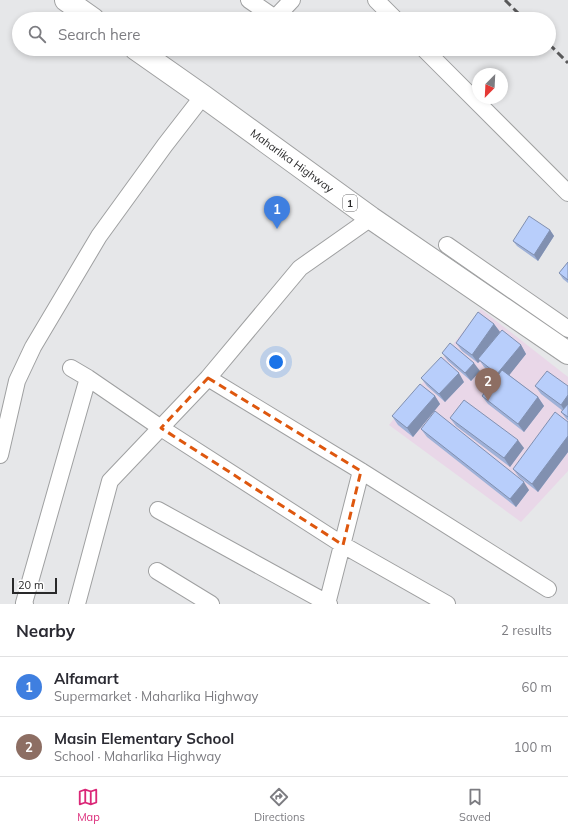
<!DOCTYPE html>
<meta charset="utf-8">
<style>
:root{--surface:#fff;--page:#f7f7f7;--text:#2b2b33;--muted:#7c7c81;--line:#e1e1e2;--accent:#db2777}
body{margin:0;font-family:Mulish,sans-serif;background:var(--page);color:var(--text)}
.compass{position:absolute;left:472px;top:68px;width:36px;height:36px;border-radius:50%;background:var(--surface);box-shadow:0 2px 6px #0003;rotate:204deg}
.scale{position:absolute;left:12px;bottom:10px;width:45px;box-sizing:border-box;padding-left:4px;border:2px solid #29292a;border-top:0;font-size:11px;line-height:14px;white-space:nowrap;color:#29292a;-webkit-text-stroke:3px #fff;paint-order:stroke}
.you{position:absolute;left:276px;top:362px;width:14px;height:14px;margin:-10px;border:3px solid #fff;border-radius:50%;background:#1a73e8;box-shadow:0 0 0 6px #1a73e833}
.badge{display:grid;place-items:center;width:26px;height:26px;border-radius:50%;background:var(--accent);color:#fff;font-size:13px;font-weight:700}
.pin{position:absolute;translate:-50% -33px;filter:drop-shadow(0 1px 2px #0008)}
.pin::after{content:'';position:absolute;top:21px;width:14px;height:12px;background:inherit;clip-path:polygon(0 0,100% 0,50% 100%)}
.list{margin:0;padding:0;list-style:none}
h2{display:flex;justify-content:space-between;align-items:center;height:52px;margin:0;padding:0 16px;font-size:17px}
h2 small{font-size:13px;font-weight:400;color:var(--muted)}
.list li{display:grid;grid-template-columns:26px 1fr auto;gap:12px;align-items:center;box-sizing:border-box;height:60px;padding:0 16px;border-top:1px solid var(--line)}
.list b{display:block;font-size:15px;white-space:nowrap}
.list p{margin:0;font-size:13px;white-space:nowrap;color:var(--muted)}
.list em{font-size:13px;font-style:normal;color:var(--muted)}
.icon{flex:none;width:22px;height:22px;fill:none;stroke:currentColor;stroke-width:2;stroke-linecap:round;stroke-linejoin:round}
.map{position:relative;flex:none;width:568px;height:604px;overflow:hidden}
.search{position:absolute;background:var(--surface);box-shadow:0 2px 6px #0003;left:12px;right:12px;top:12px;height:44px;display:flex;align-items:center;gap:10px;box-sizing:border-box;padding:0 14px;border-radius:22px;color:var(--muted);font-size:15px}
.sheet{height:172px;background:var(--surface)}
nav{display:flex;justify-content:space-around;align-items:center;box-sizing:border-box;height:56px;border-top:1px solid var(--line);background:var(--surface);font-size:11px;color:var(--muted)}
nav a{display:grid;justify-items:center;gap:2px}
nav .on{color:var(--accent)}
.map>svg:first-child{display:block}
</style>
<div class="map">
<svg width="568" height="604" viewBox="0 0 568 604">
<rect width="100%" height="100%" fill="#e6e7e9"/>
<path fill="#e9d7e8" d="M 481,309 L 568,377 L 568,471 L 521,522 L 389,425 Z"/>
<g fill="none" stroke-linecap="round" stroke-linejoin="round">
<defs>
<path id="minor" d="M 249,0 L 275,18 L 292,0
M 376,0 L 395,19
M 424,49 L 568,193
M 447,245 L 568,329
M 71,368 L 88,378 L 161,428 L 343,545 L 447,604
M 208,378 L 361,471 L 548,589
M 0,455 L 17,381 L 33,347 L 99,236 L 165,145 L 203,96
M 158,510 L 329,604
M 157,571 L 211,604
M 25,604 L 24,603 L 88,378
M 77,604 L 110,481 L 208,378 L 300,268 L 371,218
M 327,604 L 361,471"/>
<g id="primary">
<path d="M 66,0 L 93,19"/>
<path id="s1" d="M 136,49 L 203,96 L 371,218 L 568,353"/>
</g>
</defs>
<use href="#minor" stroke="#9fa0a1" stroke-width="18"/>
<use href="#primary" stroke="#9fa0a1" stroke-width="24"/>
<use href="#minor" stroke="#fff" stroke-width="16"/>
<use href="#primary" stroke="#fff" stroke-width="22"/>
<path stroke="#59595a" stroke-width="3" stroke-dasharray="8 4" stroke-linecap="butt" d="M 505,0 L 524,19
M 549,44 L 568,63"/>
</g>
<path fill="#9eb1d8" d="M 550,230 L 554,236 L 538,261 L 517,246 L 513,241 Z
M 568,262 L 568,283 L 563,279 L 559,273 Z
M 494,324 L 500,332 L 521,345 L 526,354 L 509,375 L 538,397 L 544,406 L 524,432 L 488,404 L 482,396 L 496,377 L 484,367 L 480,361 L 478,363 L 462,351 L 456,343 Z
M 442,353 L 480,371 L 471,381 L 448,361 Z
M 421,378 L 464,382 L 445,402 L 427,386 Z
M 535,386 L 568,386 L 568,421 L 561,412 L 563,411 L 541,394 Z
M 435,396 L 440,404 L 413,437 L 398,425 L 392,416 Z
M 450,418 L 524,448 L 510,467 L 456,426 Z
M 568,422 L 568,452 L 538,492 L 519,477 L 513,469 Z
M 421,429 L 529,490 L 516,507 L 427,437 Z"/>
<path fill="#8190b0" d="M 550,230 L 554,236 L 538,261 L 534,255 Z
M 494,324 L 500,332 L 478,359 L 480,361 L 478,363 L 472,355 Z
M 521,345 L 526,354 L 503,383 L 497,374 Z
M 474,363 L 480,371 L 471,381 L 465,373 Z
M 459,373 L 464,382 L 445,402 L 439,394 Z
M 568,395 L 568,411 L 566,413 L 561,405 Z
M 435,396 L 440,404 L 413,437 L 407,428 Z
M 538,397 L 544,406 L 524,432 L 518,424 Z
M 568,436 L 568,452 L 538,492 L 532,484 Z
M 518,440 L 524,448 L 510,467 L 504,458 Z
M 524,482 L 529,490 L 516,507 L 510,499 Z"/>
<path fill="#b8cefb" stroke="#8190b0" d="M 529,216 L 550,230 L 534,255 L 513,241 Z
M 568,262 L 568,280 L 559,273 Z
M 478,312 L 494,324 L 472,355 L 456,343 Z
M 502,330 L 521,345 L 497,374 L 478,359 Z
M 450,343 L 474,363 L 465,373 L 442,353 Z
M 441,357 L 459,373 L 439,394 L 421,378 Z
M 502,370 L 538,397 L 518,424 L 482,396 Z
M 547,371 L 568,386 L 568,395 L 561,405 L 535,386 Z
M 420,384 L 435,396 L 407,428 L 392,416 Z
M 464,400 L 518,440 L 504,458 L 450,418 Z
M 568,404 L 568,417 L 561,412 Z
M 435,411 L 524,482 L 510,499 L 421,429 Z
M 555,412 L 568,422 L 568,436 L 532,484 L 513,469 Z"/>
<path fill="none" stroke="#de570e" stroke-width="3" stroke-dasharray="8 5" stroke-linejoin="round" d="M 208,378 L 361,471 L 343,545 L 161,428 Z"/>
<g text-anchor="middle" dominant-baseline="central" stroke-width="4" stroke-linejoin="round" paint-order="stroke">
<rect fill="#fff" stroke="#69696a" stroke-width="1" x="343" y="195" width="14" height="16" rx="3"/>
<g font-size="10" font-weight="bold" fill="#29292a">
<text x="350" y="203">1</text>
</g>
<g font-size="11" fill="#29292a" stroke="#fff">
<text stroke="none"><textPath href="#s1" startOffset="192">Maharlika Highway</textPath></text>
</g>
</g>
</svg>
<svg class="compass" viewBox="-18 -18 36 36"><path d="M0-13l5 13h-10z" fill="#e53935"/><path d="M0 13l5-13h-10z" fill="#7c7c81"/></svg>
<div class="scale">20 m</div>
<div class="you"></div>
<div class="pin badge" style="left:277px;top:229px;background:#3f7fe0">1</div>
<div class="pin badge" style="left:488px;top:401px;background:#8d6e63">2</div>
<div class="search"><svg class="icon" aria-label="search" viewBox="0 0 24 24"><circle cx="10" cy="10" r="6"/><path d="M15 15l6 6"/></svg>Search here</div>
</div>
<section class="sheet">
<h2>Nearby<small>2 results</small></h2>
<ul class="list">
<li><span class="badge" style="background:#3f7fe0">1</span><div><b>Alfamart</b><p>Supermarket · Maharlika Highway</p></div><em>60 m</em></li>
<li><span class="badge" style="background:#8d6e63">2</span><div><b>Masin Elementary School</b><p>School · Maharlika Highway</p></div><em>100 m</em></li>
</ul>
</section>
<nav>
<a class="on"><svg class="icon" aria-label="map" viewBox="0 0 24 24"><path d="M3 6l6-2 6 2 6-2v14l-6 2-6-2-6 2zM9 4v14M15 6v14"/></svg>Map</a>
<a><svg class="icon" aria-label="directions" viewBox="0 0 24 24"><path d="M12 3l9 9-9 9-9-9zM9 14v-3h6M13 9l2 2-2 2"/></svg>Directions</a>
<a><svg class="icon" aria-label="saved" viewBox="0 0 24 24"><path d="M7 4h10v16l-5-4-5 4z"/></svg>Saved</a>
</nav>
